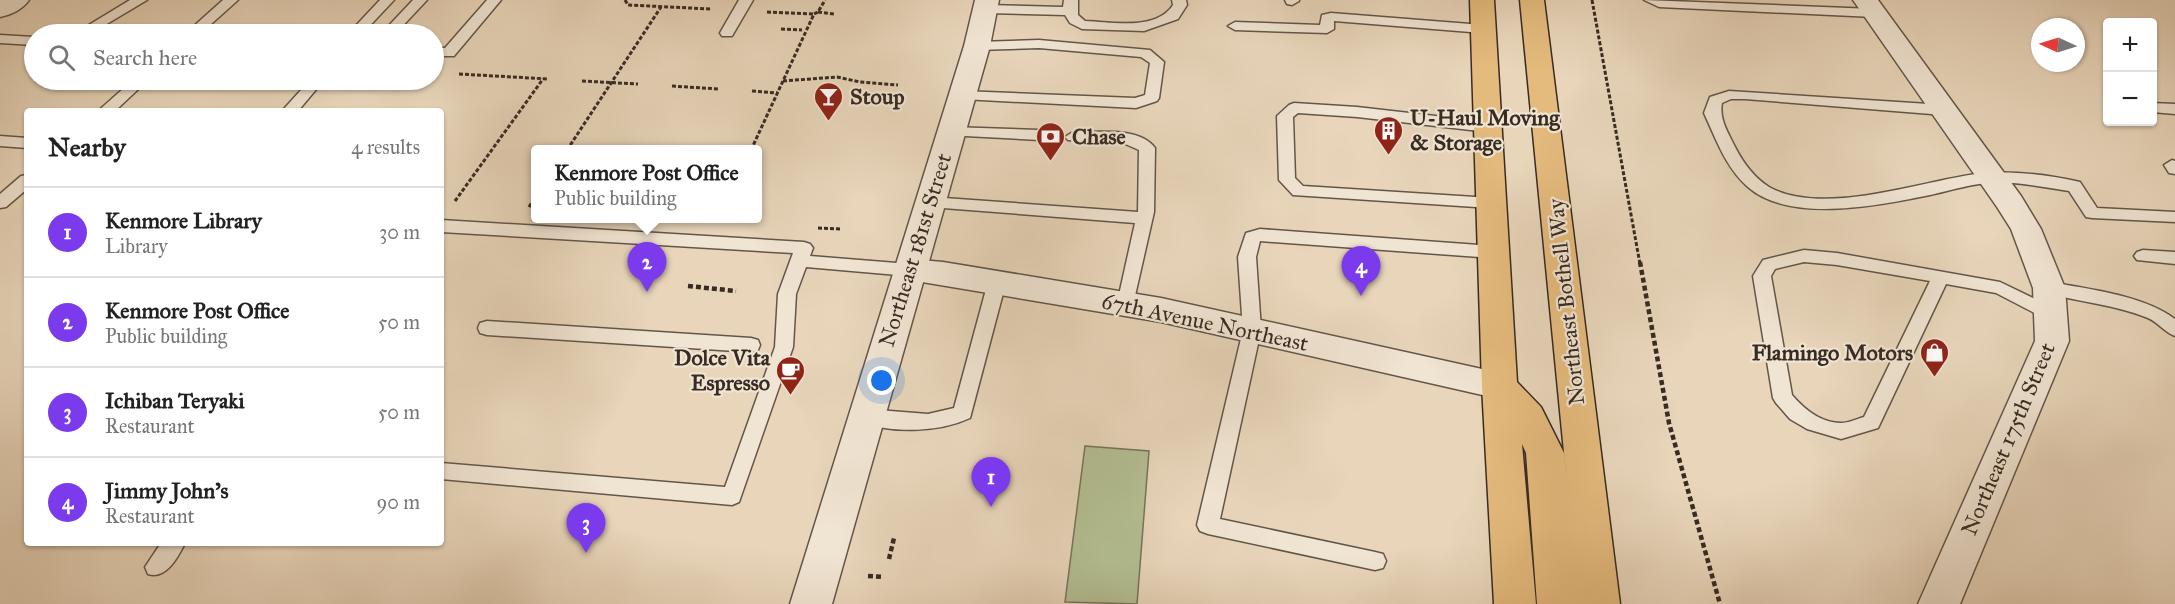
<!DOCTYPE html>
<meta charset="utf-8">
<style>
:root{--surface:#fff;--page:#f2f2f2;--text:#222;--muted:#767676;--line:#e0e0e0;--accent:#7c3aed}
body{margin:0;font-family:"IM FELL Great Primer",serif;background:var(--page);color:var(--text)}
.controls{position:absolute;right:18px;top:18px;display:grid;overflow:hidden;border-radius:6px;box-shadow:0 2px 4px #0004}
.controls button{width:54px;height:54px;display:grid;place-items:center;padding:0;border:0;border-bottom:2px solid var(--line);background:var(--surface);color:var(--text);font:30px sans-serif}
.compass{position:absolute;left:2031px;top:18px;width:54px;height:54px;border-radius:50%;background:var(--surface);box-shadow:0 2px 4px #0004;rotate:274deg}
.you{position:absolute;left:882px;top:381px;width:21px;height:21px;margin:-15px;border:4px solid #fff;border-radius:50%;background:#1a73e8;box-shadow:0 0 0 9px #1a73e833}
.badge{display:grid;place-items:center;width:39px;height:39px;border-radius:50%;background:var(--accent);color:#fff;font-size:20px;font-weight:700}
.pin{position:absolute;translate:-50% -50px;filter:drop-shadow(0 2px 3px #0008)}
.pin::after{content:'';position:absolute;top:32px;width:21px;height:18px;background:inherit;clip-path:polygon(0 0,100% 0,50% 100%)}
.popup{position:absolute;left:531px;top:145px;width:231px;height:78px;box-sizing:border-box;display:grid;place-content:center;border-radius:6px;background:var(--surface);filter:drop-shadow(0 2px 4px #0005);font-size:20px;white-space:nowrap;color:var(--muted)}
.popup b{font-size:22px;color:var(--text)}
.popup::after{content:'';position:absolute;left:50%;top:100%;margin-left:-12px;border:12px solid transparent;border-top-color:var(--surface)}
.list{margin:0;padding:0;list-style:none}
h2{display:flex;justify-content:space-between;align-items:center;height:78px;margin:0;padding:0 24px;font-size:26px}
h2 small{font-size:20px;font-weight:400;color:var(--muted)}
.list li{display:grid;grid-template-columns:39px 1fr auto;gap:18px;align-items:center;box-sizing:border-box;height:90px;padding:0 24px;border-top:2px solid var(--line)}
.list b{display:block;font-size:22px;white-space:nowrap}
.list p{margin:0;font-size:20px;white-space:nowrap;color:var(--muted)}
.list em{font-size:20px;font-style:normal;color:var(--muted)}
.icon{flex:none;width:33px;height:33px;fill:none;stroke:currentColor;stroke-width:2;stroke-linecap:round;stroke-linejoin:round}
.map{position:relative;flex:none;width:2175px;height:604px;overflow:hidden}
.search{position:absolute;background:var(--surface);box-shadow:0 2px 4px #0004;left:24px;top:24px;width:420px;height:66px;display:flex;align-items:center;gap:15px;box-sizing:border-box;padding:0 21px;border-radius:33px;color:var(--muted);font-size:22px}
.panel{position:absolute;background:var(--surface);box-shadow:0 2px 4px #0004;left:24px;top:108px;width:420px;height:438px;border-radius:6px}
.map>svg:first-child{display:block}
</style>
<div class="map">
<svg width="2175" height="604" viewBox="0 0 2175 604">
<rect width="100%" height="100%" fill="#e8d5ba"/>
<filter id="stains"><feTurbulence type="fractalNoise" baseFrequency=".00333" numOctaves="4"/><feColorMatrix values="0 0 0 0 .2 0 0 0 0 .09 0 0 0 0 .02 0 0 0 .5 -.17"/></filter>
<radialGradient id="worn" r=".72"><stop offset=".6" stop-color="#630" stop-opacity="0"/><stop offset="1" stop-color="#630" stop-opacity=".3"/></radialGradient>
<path fill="#b3be92" stroke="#75745a" stroke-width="1.5" d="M 1085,446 L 1149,451 L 1137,604 L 1065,602 Z"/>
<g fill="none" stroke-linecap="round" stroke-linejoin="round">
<defs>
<path id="service" d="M 130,0 L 147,0 L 90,34 L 74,34 Z
M 223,0 L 238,0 L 200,34 L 185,34 Z
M 380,0 L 394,0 L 362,34 L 348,34 Z
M 413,0 L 427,0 L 395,34 L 381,34 Z
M 487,0 L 501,0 L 454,56 L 434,56 L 434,48 L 445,48 Z
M 739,0 L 753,0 L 732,36 L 722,36 L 720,33 Z
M 1064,0 L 1078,0 L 1078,15 L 1085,21 C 1112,22 1156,31 1173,5 L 1172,0 L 1186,0 L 1187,5 L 1178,19 L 1144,31 L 1082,29 L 1070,23 L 1065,15 L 986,13 L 979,9 L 986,5 L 1063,7 Z
M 1285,0 L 1299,0 L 1299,1 L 1292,5 L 1287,4 Z
M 1644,0 L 1874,9 L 1881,13 L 1874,17 L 1659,7 Z
M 1331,13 L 1483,25 L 1490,29 L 1483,33 L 1334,21 L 1334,29 L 1327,33 L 1235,30 L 1228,26 L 1235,22 L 1320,25 L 1322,15 Z
M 0,35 L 34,37 L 34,45 L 0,43 Z
M 1039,40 L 1150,50 L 1164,62 L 1159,98 L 1157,101 L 1136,108 L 962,99 L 955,95 L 962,91 L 1135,98 L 1145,95 L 1150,63 L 1141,57 L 1039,48 L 977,50 L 970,46 L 977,42 Z
M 133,80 L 148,80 L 115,111 L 98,111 Z
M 310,80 L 324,80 L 298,111 L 282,111 Z
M 1729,91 L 1944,105 L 1952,110 L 1944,115 L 1745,99 L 1731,99 L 1722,103 C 1719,118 1727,131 1734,145 C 1742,161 1753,177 1769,187 C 1824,218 1926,179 1984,173 C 2015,171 2050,175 2080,182 L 2097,208 L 2175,212 L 2175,222 L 2092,218 L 2086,217 L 2069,191 C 2042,187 2015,181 1987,183 C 1966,185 1945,192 1925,196 C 1876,206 1789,223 1748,187 C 1726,168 1716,139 1704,113 L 1710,97 Z
M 1294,103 L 1357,107 L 1488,122 L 1496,127 L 1488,132 L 1357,117 L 1298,113 L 1293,117 L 1295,178 L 1303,186 L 1491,198 L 1497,199 L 1499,203 L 1497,207 L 1491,208 L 1293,195 L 1279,180 L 1277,116 L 1289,105 Z
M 2152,103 L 2175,104 L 2175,114 L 2152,112 Z
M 951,127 L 1039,130 L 1047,135 L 1039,140 L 946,135 L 943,132 Z
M 1073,132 C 1097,133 1139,126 1155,148 L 1154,212 L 1132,309 L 1126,310 L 1120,309 L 1117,304 L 1135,223 L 930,207 L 924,206 L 922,202 L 924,198 L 930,197 L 1138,212 L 1139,150 L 1123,143 L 1068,140 L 1065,137 Z
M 0,136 L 27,138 L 27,148 L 0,146 Z
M 2172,160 L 2175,161 L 2175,174 L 2169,173 L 2164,165 Z
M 27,175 L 27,189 L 6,207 L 0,208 L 0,194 L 21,176 Z
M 441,220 L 804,242 L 810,244 L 813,248 L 810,256 L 909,264 L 915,266 L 918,270 L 915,274 L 909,276 L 806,267 L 796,294 L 793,347 L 739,502 L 732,505 L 441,479 L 441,463 L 725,487 L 775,347 L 778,294 L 793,253 L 441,232 Z
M 1260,229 L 1493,246 L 1499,248 L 1502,252 L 1499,256 L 1493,258 L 1260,241 L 1256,257 L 1261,330 L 1220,519 L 1375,552 L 1383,554 L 1386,561 L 1383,568 L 1375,570 L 1208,534 L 1200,531 L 1197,525 L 1243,330 L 1238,257 L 1246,233 Z
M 1804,250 L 1837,253 L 2000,282 L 2058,310 L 2061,315 L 2058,320 L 2052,322 L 1996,293 L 1946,284 L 1878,428 L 1841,439 L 1807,429 L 1790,419 L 1776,403 L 1773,398 L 1753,276 L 1763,260 ZM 1804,262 L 1837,265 L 1930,281 L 1864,417 C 1857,419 1848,423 1841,423 C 1821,423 1804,409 1792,395 L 1771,276 L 1775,269 Z
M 2143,250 L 2175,252 L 2175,264 L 2137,260 L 2134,256 L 2137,252 Z
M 997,276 L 1003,278 L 1006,282 L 970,418 C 938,433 892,433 858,422 L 855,417 L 858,412 L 865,409 L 928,414 L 954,408 L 988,282 L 991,278 Z
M 2049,282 C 2088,289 2143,295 2175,319 L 2175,336 C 2164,332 2158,322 2148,318 C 2114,304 2077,302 2043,292 L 2040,288 L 2043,284 Z
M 487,321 L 751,338 L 758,340 L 760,345 L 758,350 L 751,352 L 487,335 L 480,333 L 478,328 L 480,323 Z
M 161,543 L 185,543 C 178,557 166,580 148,574 L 145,567 Z"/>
<path id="minor" d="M 0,0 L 29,0 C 23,9 11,15 0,17 Z
M 909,259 L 943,262 L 1161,298 L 1500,373 L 1512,377 L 1518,386 L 1512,395 L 1500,399 L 1161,322 L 898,278 L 893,270 L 898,262 Z"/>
<path id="tertiary" d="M 975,0 L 999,0 L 990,46 L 832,604 L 790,604 L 964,46 Z
M 1853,0 L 1878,0 L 2021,196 L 2041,229 L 2065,288 L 2069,341 L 1960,604 L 1918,604 L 2035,341 L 2033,288 L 2011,229 L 1997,207 Z"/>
<path id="primary" d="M 1470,0 L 1494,0 L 1517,382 L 1541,407 L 1564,453 L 1567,483 L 1520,0 L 1544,0 L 1620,604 L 1537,604 L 1526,453 L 1522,444 L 1536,604 L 1494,604 L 1482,386 Z"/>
</defs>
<use href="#service" stroke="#635649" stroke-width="3"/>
<use href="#minor" stroke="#635649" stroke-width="3"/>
<use href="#tertiary" stroke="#635649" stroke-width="3"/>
<use href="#primary" stroke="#372b23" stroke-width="3"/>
<path stroke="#372b23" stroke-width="3" stroke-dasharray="4 2" stroke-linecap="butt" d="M 625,0 L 628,5 L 711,9
M 1592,0 L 1640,264
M 767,12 L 814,14
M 818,12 L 834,14
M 781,29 L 802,30
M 459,74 L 548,79
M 582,81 L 638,84
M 783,81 L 837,77 L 860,82 L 898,85
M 672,86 L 719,89
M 752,91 L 778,93
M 567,150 L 661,7
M 751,150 L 814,14 L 818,12 L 825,0
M 455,201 L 543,79
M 529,207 L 536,196
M 818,228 L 842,229"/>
<path stroke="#372b23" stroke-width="4.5" stroke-dasharray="5 3" stroke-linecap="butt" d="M 1640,262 L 1669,423 L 1720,604
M 688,286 L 736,291
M 889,559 L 894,538
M 868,576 L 884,577"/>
<use href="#service" fill="#f0e4d2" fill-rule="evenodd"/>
<use href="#minor" fill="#f0e4d2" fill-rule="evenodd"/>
<use href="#tertiary" fill="#f0e4d2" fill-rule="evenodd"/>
<use href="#primary" fill="#e4ba7d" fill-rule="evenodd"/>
</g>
<defs>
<symbol id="bar-pin" viewBox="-11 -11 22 30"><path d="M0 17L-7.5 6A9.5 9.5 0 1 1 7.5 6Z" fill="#8f2418" stroke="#f0e4d2"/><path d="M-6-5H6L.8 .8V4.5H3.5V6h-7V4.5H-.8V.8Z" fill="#fff"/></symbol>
<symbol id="building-pin" viewBox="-11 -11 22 30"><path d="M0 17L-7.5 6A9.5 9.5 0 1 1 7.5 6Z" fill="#8f2418" stroke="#f0e4d2"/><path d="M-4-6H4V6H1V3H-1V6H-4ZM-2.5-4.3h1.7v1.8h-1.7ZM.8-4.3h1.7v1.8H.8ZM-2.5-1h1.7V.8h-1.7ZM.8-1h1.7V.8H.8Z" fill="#fff"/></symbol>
<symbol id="bank-pin" viewBox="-11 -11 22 30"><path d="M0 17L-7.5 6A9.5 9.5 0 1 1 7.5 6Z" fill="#8f2418" stroke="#f0e4d2"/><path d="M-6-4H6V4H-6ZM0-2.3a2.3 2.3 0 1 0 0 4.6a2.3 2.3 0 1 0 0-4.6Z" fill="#fff"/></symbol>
<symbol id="shop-pin" viewBox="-11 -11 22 30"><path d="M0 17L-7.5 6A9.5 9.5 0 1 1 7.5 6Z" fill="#8f2418" stroke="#f0e4d2"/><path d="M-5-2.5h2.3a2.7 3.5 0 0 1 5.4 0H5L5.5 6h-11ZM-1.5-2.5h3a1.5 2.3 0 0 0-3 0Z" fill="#fff"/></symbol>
<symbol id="cafe-pin" viewBox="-11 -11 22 30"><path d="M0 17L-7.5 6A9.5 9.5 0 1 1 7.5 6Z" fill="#8f2418" stroke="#f0e4d2"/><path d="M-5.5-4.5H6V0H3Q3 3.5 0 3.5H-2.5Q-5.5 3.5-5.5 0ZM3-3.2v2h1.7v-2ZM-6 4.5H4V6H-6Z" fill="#fff"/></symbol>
</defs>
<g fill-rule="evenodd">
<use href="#bar-pin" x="812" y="80" width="33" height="45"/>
<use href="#building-pin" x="1372" y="114" width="33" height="45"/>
<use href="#bank-pin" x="1034" y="120" width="33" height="45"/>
<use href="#shop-pin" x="1918" y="336" width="33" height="45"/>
<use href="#cafe-pin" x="774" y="354" width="33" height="45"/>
</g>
<g text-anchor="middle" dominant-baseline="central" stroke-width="4.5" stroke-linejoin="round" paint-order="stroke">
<g font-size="22" font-weight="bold" fill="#372b23" stroke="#f0e4d2" text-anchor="start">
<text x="850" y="96">Stoup</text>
<text x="1410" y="117">U-Haul Moving<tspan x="1410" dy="25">&amp; Storage</tspan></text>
<text x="1072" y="136">Chase</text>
<text x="1913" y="352" text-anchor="end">Flamingo Motors</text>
<text x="770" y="357" text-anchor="end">Dolce Vita<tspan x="770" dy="25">Espresso</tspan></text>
</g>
<g font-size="22" fill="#372b23" stroke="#f0e4d2">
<text transform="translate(915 250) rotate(-73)">Northeast 181st Street</text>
<text transform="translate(1566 302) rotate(-96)">Northeast Bothell Way</text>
<text transform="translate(1205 322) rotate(12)">67th Avenue Northeast</text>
<text transform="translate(2008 439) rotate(-67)">Northeast 175th Street</text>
</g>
</g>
<rect width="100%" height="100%" filter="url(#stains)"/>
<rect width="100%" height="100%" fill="url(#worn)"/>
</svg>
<div class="controls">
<button>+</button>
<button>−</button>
</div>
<svg class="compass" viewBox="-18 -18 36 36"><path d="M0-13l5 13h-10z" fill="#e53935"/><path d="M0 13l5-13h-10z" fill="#767676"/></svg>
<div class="you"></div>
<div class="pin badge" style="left:991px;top:507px">1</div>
<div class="pin badge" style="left:647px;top:292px">2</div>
<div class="popup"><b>Kenmore Post Office</b>Public building</div>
<div class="pin badge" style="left:586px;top:553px">3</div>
<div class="pin badge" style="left:1361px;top:296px">4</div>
<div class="search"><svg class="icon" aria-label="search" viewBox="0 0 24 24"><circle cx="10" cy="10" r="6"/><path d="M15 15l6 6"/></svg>Search here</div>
<section class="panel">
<h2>Nearby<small>4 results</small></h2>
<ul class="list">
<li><span class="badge">1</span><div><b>Kenmore Library</b><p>Library</p></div><em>30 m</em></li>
<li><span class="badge">2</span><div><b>Kenmore Post Office</b><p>Public building</p></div><em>50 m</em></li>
<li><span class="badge">3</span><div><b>Ichiban Teryaki</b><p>Restaurant</p></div><em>50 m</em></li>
<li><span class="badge">4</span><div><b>Jimmy John's</b><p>Restaurant</p></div><em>90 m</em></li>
</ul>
</section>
</div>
